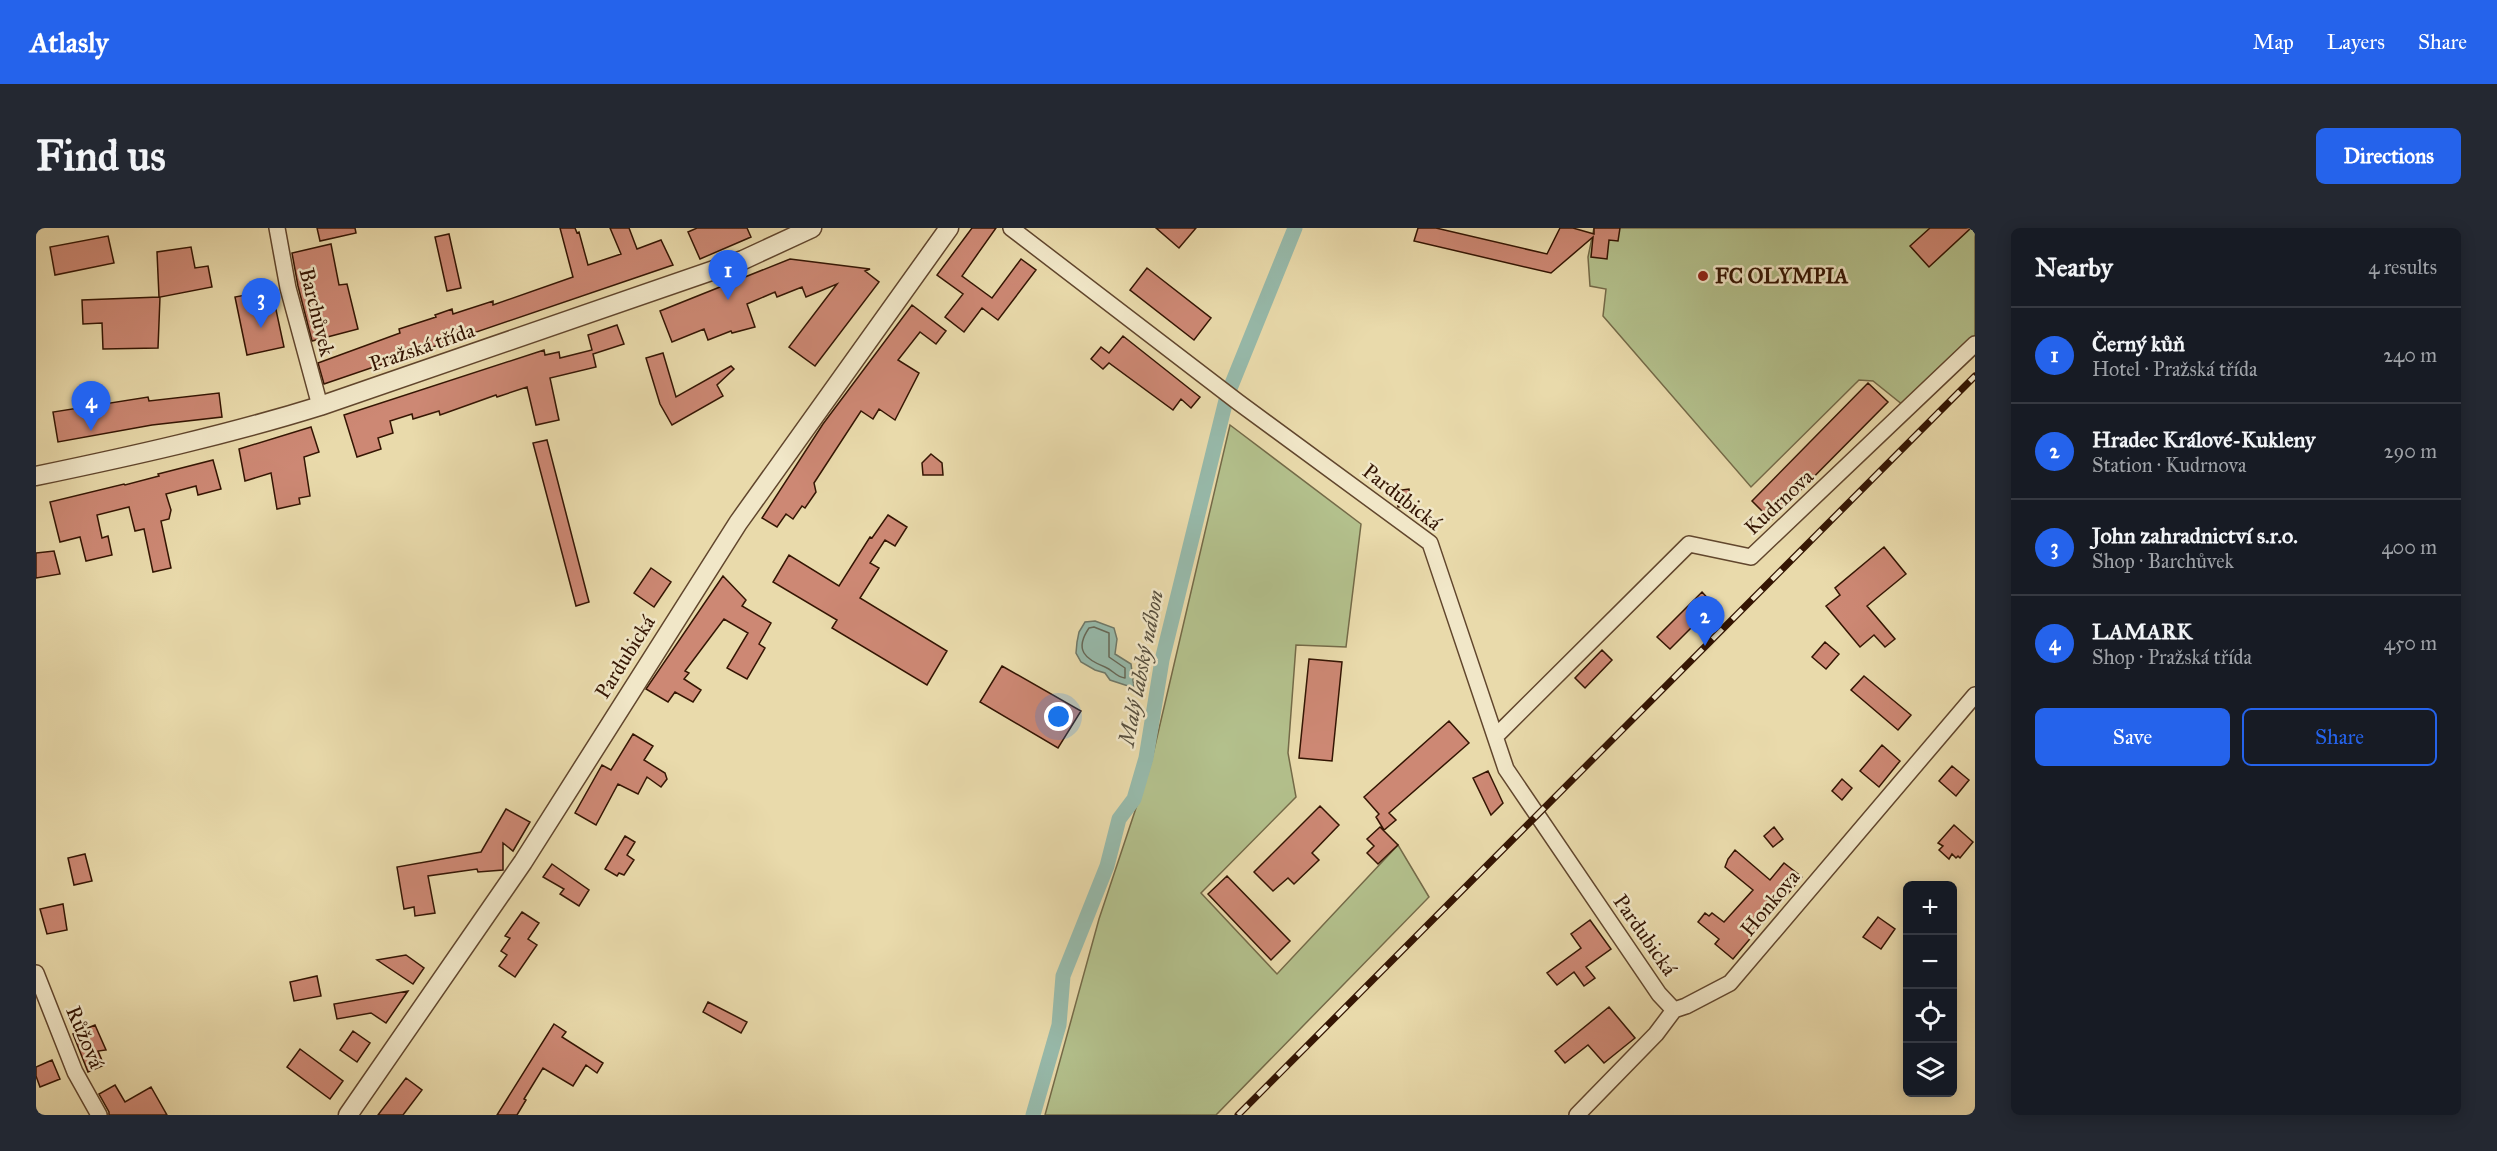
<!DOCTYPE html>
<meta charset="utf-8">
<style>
:root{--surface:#171b24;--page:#242831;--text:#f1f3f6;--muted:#9ea1a6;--line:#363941;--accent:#2563eb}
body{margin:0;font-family:"IM FELL Great Primer",serif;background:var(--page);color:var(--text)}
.controls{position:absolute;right:18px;bottom:18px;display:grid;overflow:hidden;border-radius:9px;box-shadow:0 3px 15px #0003}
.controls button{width:54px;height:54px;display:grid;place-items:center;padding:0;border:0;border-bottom:2px solid var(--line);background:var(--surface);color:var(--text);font:30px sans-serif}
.you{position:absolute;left:1023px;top:489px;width:21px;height:21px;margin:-15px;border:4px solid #fff;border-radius:50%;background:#1a73e8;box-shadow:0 0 0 9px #1a73e833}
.badge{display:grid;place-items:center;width:39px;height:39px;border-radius:50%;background:var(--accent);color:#fff;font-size:20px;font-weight:700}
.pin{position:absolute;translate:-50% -50px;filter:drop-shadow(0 2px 3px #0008)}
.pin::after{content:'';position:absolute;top:32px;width:21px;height:18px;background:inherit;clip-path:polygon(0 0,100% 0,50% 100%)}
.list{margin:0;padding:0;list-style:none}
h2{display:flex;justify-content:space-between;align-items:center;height:78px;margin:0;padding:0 24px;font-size:26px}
h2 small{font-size:20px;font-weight:400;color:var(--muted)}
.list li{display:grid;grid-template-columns:39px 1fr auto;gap:18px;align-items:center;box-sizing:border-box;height:96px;padding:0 24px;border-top:2px solid var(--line)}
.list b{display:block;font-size:22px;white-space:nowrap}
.list p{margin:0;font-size:20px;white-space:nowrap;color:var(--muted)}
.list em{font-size:20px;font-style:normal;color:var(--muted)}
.actions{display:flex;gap:12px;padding:18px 24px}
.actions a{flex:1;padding:14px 0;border:2px solid var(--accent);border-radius:9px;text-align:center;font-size:21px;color:var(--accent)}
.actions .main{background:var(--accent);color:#fff}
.icon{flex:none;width:33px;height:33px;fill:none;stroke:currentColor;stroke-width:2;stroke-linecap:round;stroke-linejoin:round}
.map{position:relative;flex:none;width:1939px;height:887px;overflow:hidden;border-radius:9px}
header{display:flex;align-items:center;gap:36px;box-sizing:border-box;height:84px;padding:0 30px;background:var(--accent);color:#fff}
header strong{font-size:28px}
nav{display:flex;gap:33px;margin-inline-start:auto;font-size:21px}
.intro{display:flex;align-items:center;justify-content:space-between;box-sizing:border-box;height:144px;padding:0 36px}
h1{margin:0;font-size:42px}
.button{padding:15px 27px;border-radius:9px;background:var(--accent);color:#fff;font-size:21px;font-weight:700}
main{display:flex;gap:36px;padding:0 36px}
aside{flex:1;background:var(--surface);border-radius:9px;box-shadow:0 3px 15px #0003}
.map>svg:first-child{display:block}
</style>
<header>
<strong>Atlasly</strong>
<nav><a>Map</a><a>Layers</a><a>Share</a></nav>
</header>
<div class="intro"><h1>Find us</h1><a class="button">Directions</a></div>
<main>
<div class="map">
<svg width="1939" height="887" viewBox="0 0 1939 887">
<rect width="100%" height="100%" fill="#e9daab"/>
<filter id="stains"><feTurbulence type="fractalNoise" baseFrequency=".00333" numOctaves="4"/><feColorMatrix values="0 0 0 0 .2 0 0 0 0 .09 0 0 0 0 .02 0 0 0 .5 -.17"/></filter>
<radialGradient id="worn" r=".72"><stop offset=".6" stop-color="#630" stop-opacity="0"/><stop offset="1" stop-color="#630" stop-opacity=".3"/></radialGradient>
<path fill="#b3c08c" stroke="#746a48" stroke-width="1.5" d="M 1558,0 L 1939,0 L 1939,108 L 1867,177 L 1837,153 L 1823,152 L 1715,259 L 1567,88 L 1570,61 L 1554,58 L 1552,29 Z
M 1194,197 L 1325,296 L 1310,419 L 1260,417 L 1252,525 L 1260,569 L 1165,665 L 1241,746 L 1362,617 L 1393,669 L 1180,887 L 1009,887 L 1063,691 L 1115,535 Z"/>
<path fill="#97baab" stroke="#6f7868" stroke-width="1.5" d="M 1059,393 L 1078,400 L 1081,411 L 1079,426 L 1095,436 L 1098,460 L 1074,452 L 1069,445 L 1059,442 L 1045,434 L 1040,425 L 1041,414 L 1043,404 L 1049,394 Z"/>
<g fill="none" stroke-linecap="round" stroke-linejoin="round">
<path stroke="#666857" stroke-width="1.5" d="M 1058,399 L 1073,405 L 1073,429 L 1089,440 L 1089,450 C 1080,449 1077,442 1069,439 C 1049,431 1038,422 1053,400 Z"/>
<path stroke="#97baab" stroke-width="15" d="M 997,887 L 1023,797 L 1027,748 L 1071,638 L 1083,591 L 1098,571 L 1110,530 L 1126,432 L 1191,168 L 1259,0"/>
</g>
<path fill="#cd8874" stroke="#341503" stroke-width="1.5" d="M 281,0 L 319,0 L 320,5 L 284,13 Z
M 524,0 L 539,0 L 541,5 L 543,4 L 552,37 L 585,26 L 574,0 L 593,0 L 601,21 L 625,12 L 637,37 L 288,156 L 282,135 L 364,105 L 363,101 L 400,89 L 399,87 L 416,81 L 417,86 L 457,73 L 457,77 L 537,49 Z
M 661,0 L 711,0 L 715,9 L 664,31 L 652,4 Z
M 936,0 L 960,0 L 926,48 L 956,70 L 985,31 L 1000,42 L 962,92 L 946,80 L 928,104 L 909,89 L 927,66 L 901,47 Z
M 1120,0 L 1160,0 L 1143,20 Z
M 1382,0 L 1400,0 L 1511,26 L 1524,0 L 1537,0 L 1558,6 L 1558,0 L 1584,0 L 1582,13 L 1573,12 L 1571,31 L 1555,29 L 1557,9 L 1515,45 L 1378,13 Z
M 1894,0 L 1935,0 L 1893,39 L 1874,18 Z
M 413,6 L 425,60 L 411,63 L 399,9 Z
M 72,8 L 78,35 L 19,47 L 14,19 Z
M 295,16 L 303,57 L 311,56 L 322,101 L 276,113 L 262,58 L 256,25 Z
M 155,19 L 159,40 L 172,38 L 176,59 L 124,69 L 122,120 L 67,121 L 66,95 L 47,96 L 46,72 L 123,69 L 121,24 Z
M 754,31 L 834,41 L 829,43 L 843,54 L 779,138 L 753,119 L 801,56 L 770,69 L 766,59 L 741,69 L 739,64 L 711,76 L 719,99 L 696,105 L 695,103 L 672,112 L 668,101 L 636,114 L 624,83 Z
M 1111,40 L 1175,90 L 1158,112 L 1094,62 Z
M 220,65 L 223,80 L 239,77 L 248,119 L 211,127 L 199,69 Z
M 876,77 L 910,103 L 900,116 L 884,104 L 862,132 L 883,145 L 859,192 L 843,181 L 837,191 L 825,183 L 778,255 L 780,264 L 769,280 L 766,278 L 757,291 L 750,286 L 741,299 L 726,290 L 787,196 Z
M 581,97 L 588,116 L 557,126 L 560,139 L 514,150 L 523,192 L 500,197 L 491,159 L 461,169 L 460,167 L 404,187 L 403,183 L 377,191 L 376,186 L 354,193 L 357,205 L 342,210 L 345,221 L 321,229 L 308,187 L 508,122 L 509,127 L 523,124 L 524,130 L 556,122 L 552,107 Z
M 1087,108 L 1164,169 L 1155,180 L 1145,171 L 1137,182 L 1073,135 L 1067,141 L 1055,131 L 1065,119 L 1073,125 Z
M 627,125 L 640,169 L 695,138 L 698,141 L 681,157 L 687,168 L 636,197 L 624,176 L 610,130 Z
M 1832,155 L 1852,174 L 1735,292 L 1716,273 Z
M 183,165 L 186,189 L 116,197 L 22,214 L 17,184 L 112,169 L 113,173 Z
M 275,199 L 283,224 L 268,229 L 274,268 L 263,270 L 264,276 L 241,281 L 235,245 L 209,253 L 203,221 Z
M 511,212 L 553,374 L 540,378 L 497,215 Z
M 895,226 L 906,235 L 907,247 L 887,247 L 886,235 Z
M 177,232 L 185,261 L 162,267 L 160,258 L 130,266 L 135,282 L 133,291 L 125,293 L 135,340 L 117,344 L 108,301 L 99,303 L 93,279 L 61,287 L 66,310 L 72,308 L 76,327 L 50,333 L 44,309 L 24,314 L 14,274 L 88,256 L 89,257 L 123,248 L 122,246 Z
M 1373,261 L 1375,278 L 1362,279 L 1359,263 Z
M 852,287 L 871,299 L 859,318 L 849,312 L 834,335 L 843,340 L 824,370 L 911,423 L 891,457 L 796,400 L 801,392 L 737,354 L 753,327 L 803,358 L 834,309 L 836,310 Z
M 1848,319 L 1870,346 L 1831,378 L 1859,411 L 1849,419 L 1838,407 L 1824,419 L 1790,378 L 1804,367 L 1799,360 Z
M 18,323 L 24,346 L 0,350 L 0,325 Z
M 615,340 L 635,354 L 618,379 L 598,365 Z
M 687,348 L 710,372 L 706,378 L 735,395 L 723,416 L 729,420 L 711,451 L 691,440 L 712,405 L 688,391 L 649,443 L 653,445 L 648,451 L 665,462 L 657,474 L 639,464 L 632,474 L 610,461 Z
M 1666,364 L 1678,377 L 1634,421 L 1621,409 Z
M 1789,414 L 1803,426 L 1790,441 L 1776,429 Z
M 1566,422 L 1576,432 L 1549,460 L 1539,450 Z
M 1273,431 L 1306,434 L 1296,533 L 1263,530 Z
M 966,438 L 1045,483 L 1022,520 L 944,474 Z
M 1828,448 L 1875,487 L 1862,502 L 1815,462 Z
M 1413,493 L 1433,515 L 1353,585 L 1360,592 L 1348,602 L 1340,589 L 1343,586 L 1328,569 Z
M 597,506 L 617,518 L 608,532 L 629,545 L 631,551 L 625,559 L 611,549 L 602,566 L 582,556 L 560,597 L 539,585 L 566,537 L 575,542 Z
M 1846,517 L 1864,533 L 1843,559 L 1824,543 Z
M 1916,538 L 1933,552 L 1920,568 L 1903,553 Z
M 1452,543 L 1467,575 L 1455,587 L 1437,550 Z
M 1806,551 L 1816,560 L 1806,572 L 1796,563 Z
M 1284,578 L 1303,597 L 1276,625 L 1283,632 L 1258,656 L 1252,650 L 1237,663 L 1218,644 Z
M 470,581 L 494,594 L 477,623 L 467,615 L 467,642 L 442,644 L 441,641 L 392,648 L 399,685 L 379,688 L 378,679 L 368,681 L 361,639 L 445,624 Z
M 1918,597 L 1937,614 L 1924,630 L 1922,628 L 1920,630 L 1916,626 L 1913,631 L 1903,622 L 1907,618 L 1902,615 Z
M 1344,599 L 1362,617 L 1342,636 L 1331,625 L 1338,618 L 1331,611 Z
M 1738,599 L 1747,611 L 1737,619 L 1728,608 Z
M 589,608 L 599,614 L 591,627 L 598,632 L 588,647 L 583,645 L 581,648 L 569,641 Z
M 1699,622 L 1734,652 L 1748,635 L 1766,649 L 1697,731 L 1679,716 L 1683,711 L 1662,694 L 1669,685 L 1673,688 L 1676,685 L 1688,694 L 1717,662 L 1689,639 L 1692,631 Z
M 49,626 L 56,653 L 38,657 L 32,630 Z
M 516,636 L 553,662 L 543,678 L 524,666 L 528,661 L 507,649 Z
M 1191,648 L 1254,713 L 1235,732 L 1172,666 Z
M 27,676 L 31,702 L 11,706 L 4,681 Z
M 486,684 L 503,695 L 492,711 L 501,717 L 479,749 L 463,738 L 471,727 L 465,723 L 474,710 L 469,708 Z
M 1842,689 L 1859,701 L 1845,721 L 1827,709 Z
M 1554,692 L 1575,721 L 1550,739 L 1559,750 L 1548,758 L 1538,744 L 1521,757 L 1511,745 L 1545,720 L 1535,706 Z
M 370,727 L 388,740 L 377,756 L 341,732 Z
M 281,748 L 285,768 L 258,773 L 254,754 Z
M 372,763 L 350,795 L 335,785 L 301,791 L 298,776 Z
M 672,774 L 711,794 L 705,805 L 667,784 Z
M 1573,779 L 1599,810 L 1568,835 L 1552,817 L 1529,835 L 1519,823 Z
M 518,796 L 530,804 L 526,809 L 567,835 L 561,845 L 550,837 L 537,858 L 507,840 L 488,871 L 490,872 L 481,887 L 461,887 Z
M 59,797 L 70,822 L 62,823 L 68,837 L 52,844 L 37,806 Z
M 317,803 L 334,815 L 321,834 L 304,822 Z
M 264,821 L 307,853 L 294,871 L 251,839 Z
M 16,832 L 24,851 L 4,859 L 0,848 L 0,839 Z
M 370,850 L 386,862 L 367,887 L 342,887 Z
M 79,857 L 89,874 L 115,859 L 131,887 L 73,887 L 73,884 L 63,866 Z"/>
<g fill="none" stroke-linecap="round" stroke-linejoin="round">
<defs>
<path id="minor" d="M 241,0 L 252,60 L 284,178
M 975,0 L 1202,174 L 1394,315 L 1470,541 L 1623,766 L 1638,782
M 1460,508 L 1653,316 L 1715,329 L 1939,116
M 0,745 L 39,844 L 63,887
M 1541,887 L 1620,806 L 1638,782 L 1650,778 L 1694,755 L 1939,467"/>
<path id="tertiary" d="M 0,248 C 96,228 191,207 284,178 L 707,32 L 776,0
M 312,887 L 487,634 L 702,295 L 913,0"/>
</defs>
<use href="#minor" stroke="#61462d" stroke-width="18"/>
<use href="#tertiary" stroke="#61462d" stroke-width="21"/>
<use href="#minor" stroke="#f1e7c8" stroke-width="15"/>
<use href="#tertiary" stroke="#f1e7c8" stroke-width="18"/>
<defs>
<path id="rail" d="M 1202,887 L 1939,148"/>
</defs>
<use href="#rail" stroke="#341503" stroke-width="7"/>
<use href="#rail" stroke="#f1e7c8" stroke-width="4.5" stroke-dasharray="14" stroke-linecap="butt"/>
</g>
<circle fill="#8f2418" stroke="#f1e7c8" stroke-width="2" cx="1667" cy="48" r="6"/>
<g text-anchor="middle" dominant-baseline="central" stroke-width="5" stroke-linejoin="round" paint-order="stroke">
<g font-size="21" font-weight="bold" fill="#341503" stroke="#f1e7c8" text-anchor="start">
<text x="1679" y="48">FC OLYMPIA</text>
</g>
<g font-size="21" fill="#341503" stroke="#f1e7c8">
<text transform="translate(281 84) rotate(76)">Barchůvek</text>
<text transform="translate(386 119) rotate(-19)">Pražská třída</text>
<text transform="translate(1366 269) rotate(38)">Pardubická</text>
<text transform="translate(1743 274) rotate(-43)">Kudrnova</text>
<text transform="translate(589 429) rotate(-58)">Pardubická</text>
<text transform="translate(1734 675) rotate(-50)">Honkova</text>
<text transform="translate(1609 707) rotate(55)">Pardubická</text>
<text transform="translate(49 809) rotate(67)">Růžová</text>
</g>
<g font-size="22" font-style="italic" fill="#574f3e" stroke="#f1e7c8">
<text transform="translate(1105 440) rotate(-79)">Malý labský náhon</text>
</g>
</g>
<rect width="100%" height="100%" filter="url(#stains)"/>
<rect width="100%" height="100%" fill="url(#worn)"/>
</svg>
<div class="controls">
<button>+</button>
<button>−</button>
<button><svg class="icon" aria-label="locate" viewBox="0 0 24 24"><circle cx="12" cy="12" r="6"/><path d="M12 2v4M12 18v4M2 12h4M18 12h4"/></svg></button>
<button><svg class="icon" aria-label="layers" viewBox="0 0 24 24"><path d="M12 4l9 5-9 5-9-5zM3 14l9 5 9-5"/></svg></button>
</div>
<div class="you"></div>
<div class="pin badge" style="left:692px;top:72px">1</div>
<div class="pin badge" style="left:1669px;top:418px">2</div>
<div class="pin badge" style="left:225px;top:100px">3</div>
<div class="pin badge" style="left:55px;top:203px">4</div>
</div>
<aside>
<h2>Nearby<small>4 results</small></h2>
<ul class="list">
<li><span class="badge">1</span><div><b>Černý kůň</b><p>Hotel · Pražská třída</p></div><em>240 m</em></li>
<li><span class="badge">2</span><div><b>Hradec Králové-Kukleny</b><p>Station · Kudrnova</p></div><em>290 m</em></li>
<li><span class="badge">3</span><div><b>John zahradnictví s.r.o.</b><p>Shop · Barchůvek</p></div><em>400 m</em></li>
<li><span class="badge">4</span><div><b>LAMARK</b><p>Shop · Pražská třída</p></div><em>450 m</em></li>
</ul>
<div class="actions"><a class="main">Save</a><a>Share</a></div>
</aside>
</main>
